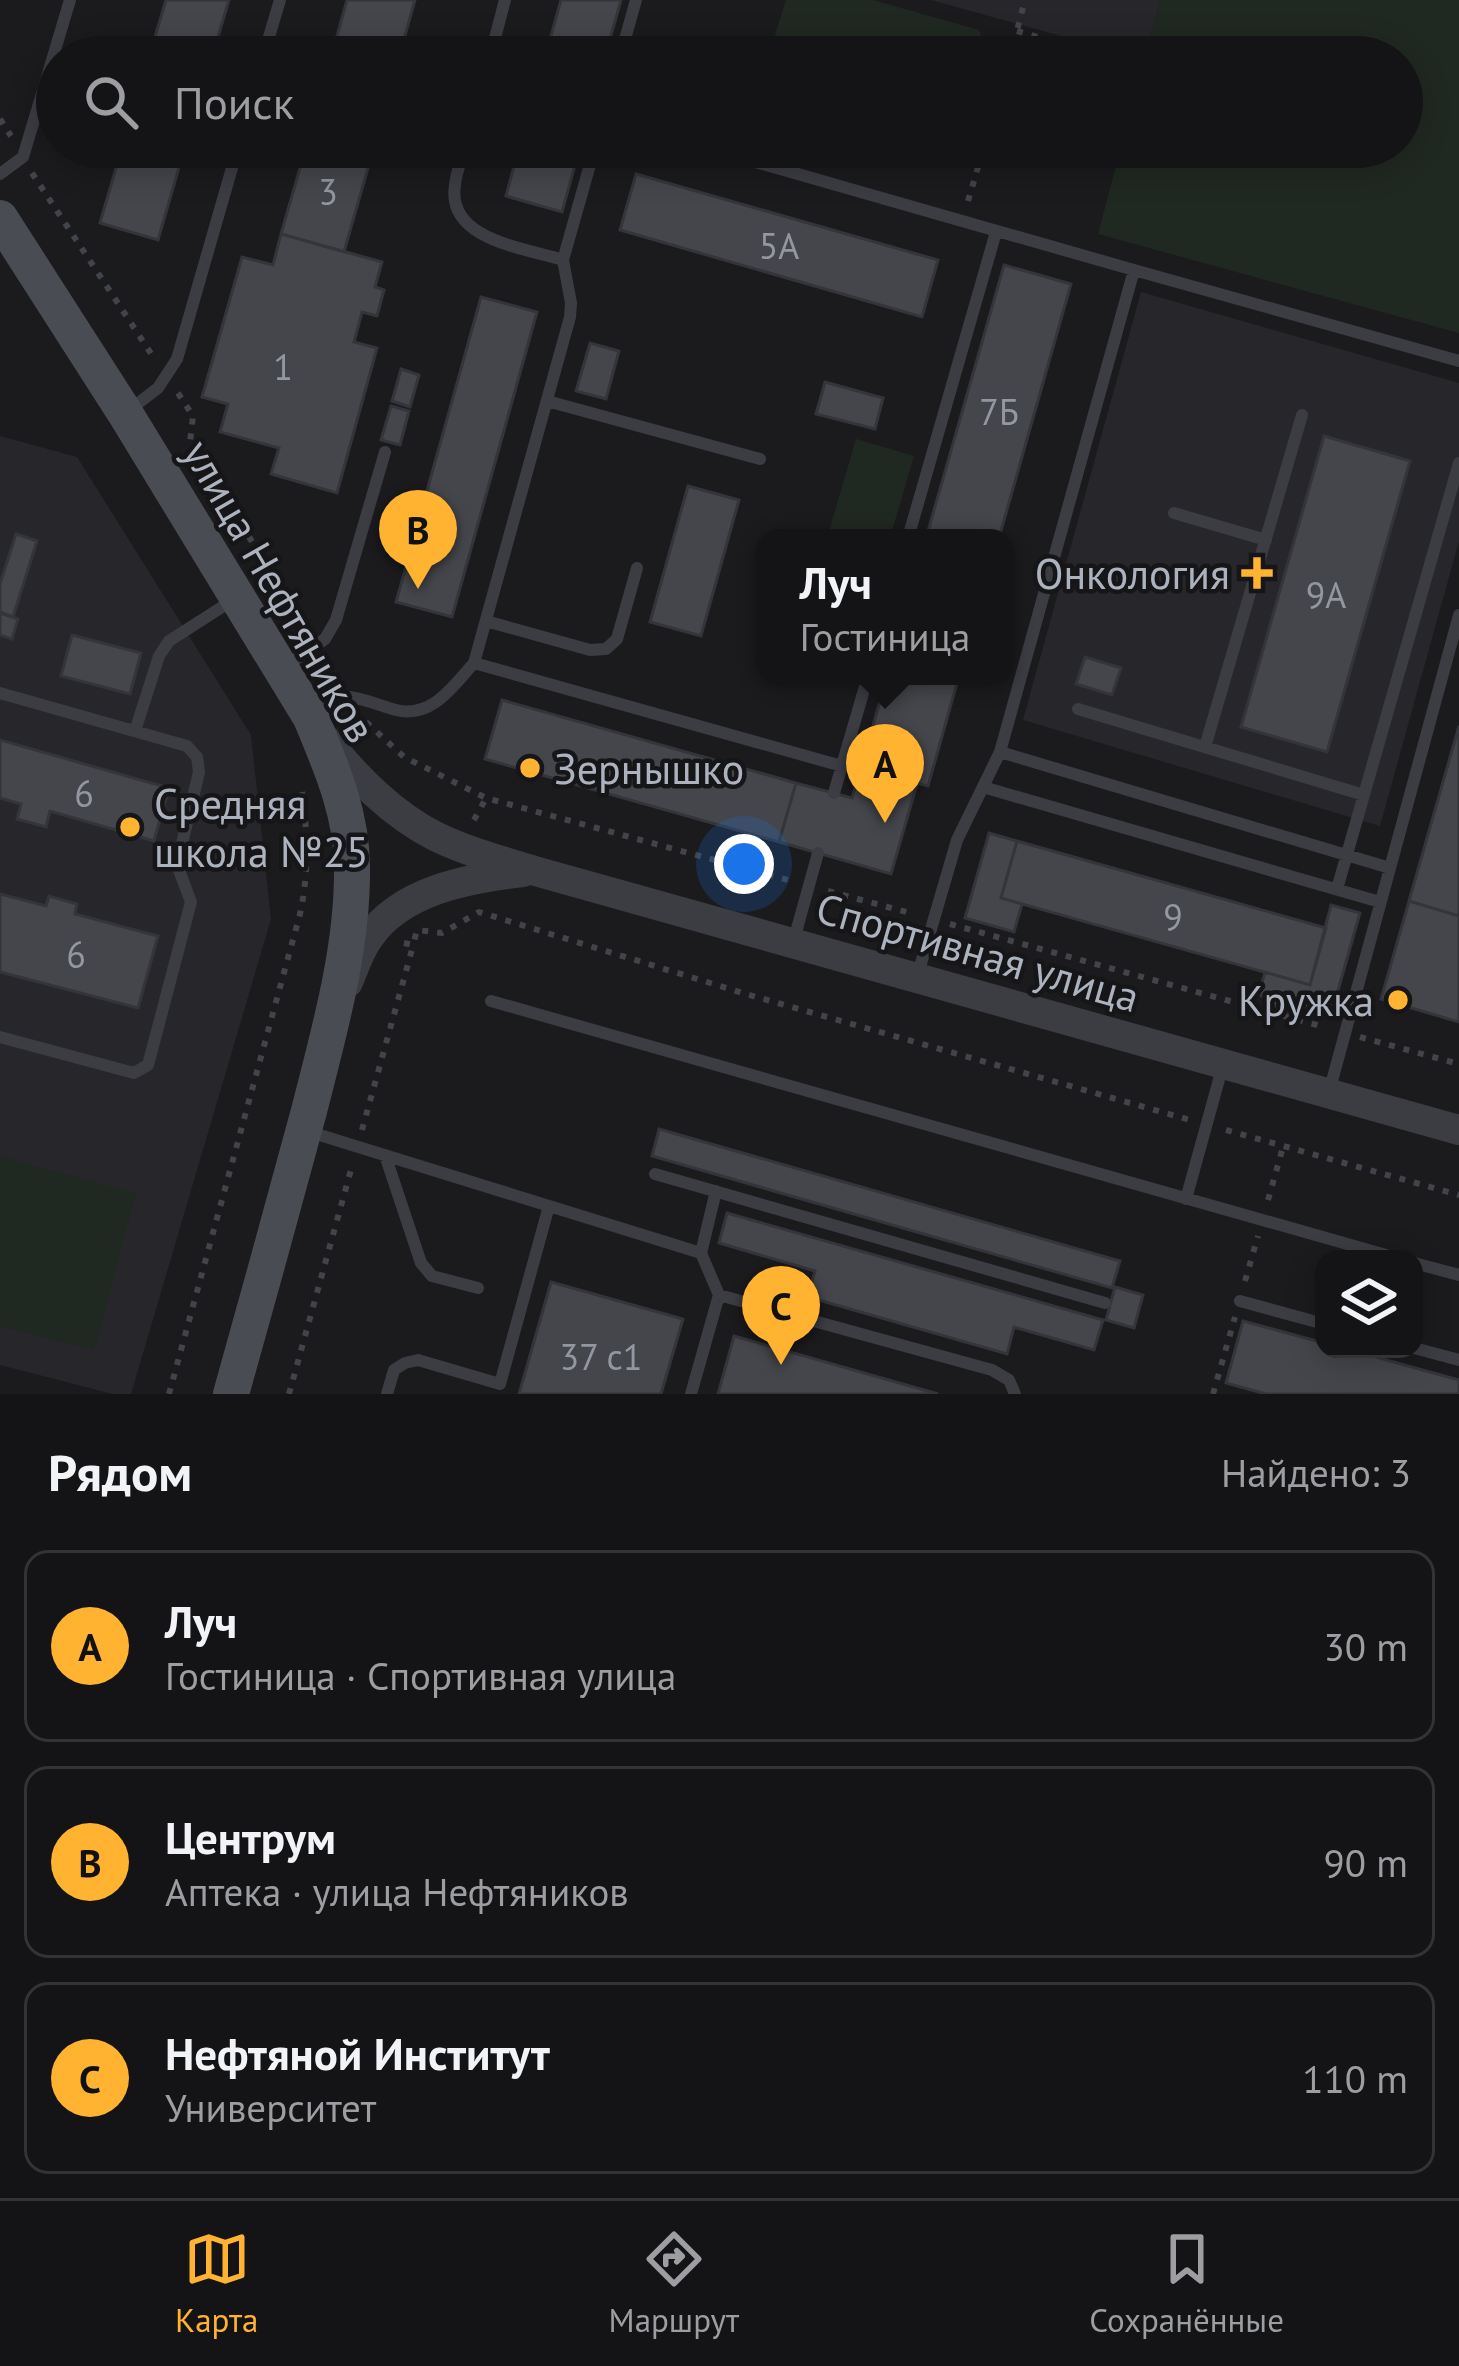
<!DOCTYPE html>
<html lang="ru">
<meta charset="utf-8">
<style>
:root{--surface:#141416;--page:#212123;--text:#f1f3f6;--muted:#9d9ea1;--line:#333335;--accent:#ffb331}
body{margin:0;font-family:"PT Sans",sans-serif;background:var(--page);color:var(--text)}
.controls{position:absolute;right:36px;bottom:36px;display:grid;overflow:hidden;border-radius:24px;box-shadow:0 6px 30px #0003}
.controls button{width:108px;height:108px;display:grid;place-items:center;padding:0;border:0;border-bottom:3px solid var(--line);background:var(--surface);color:var(--text);font:60px sans-serif}
.you{position:absolute;left:744px;top:864px;width:42px;height:42px;margin:-30px;border:9px solid #fff;border-radius:50%;background:#1a73e8;box-shadow:0 0 0 18px #1a73e833}
.badge{display:grid;place-items:center;width:78px;height:78px;border-radius:50%;background:var(--accent);color:#111;font-size:39px;font-weight:700}
.pin{position:absolute;translate:-50% -99px;filter:drop-shadow(0 3px 6px #0008)}
.pin::after{content:'';position:absolute;top:63px;width:42px;height:36px;background:inherit;clip-path:polygon(0 0,100% 0,50% 100%)}
.popup{position:absolute;left:756px;top:529px;width:258px;height:156px;box-sizing:border-box;display:grid;place-content:center;border-radius:24px;background:var(--surface);filter:drop-shadow(0 3px 9px #0005);font-size:39px;white-space:nowrap;color:var(--muted)}
.popup b{font-size:45px;color:var(--text)}
.popup::after{content:'';position:absolute;left:50%;top:100%;margin-left:-24px;border:24px solid transparent;border-top-color:var(--surface)}
.list{margin:0;padding:0;list-style:none}
h2{display:flex;justify-content:space-between;align-items:center;height:156px;margin:0;padding:0 48px;font-size:51px}
h2 small{font-size:39px;font-weight:400;color:var(--muted)}
.list li{display:grid;grid-template-columns:78px 1fr auto;gap:36px;align-items:center;box-sizing:border-box;height:192px;margin:0 24px 24px;padding:0 24px;border:3px solid var(--line);border-radius:24px}
.list b{display:block;font-size:45px;white-space:nowrap}
.list p{margin:0;font-size:39px;white-space:nowrap;color:var(--muted)}
.list em{font-size:39px;font-style:normal;color:var(--muted)}
.icon{flex:none;width:66px;height:66px;fill:none;stroke:currentColor;stroke-width:2;stroke-linecap:round;stroke-linejoin:round}
.map{position:relative;flex:none;width:1459px;height:1394px;overflow:hidden}
.search{position:absolute;background:var(--surface);box-shadow:0 6px 30px #0003;left:36px;right:36px;top:36px;height:132px;display:flex;align-items:center;gap:30px;box-sizing:border-box;padding:0 42px;border-radius:66px;color:var(--muted);font-size:45px}
.sheet{height:804px;background:var(--surface)}
nav{display:flex;justify-content:space-around;align-items:center;box-sizing:border-box;height:168px;border-top:3px solid var(--line);background:var(--surface);font-size:33px;color:var(--muted)}
nav a{display:grid;justify-items:center;gap:6px}
nav .on{color:var(--accent)}
.map>svg:first-child{display:block}
</style>
<div class="map">
<svg width="1459" height="1394" viewBox="0 0 1459 1394">
<rect width="100%" height="100%" fill="#1b1b1e"/>
<path fill="#27272b" d="M 931,0 L 1160,0 L 1145,57 L 1138,57 Z
M 1141,292 L 1459,383 L 1459,541 L 1380,826 L 1023,720 Z
M 0,436 L 77,457 L 251,735 L 271,919 L 131,1394 L 113,1394 L 0,1365 Z"/>
<path fill="#202921" d="M 786,0 L 873,0 L 979,30 L 984,42 L 980,57 L 768,57 Z
M 1160,0 L 1459,0 L 1459,333 L 1098,234 L 1121,147 L 1402,147 L 1402,57 L 1145,57 Z
M 856,439 L 914,456 L 890,538 L 827,538 Z
M 0,1156 L 136,1193 L 94,1351 L 0,1326 Z"/>
<path fill="#45464b" stroke="#34353a" stroke-width="3" d="M 166,0 L 229,0 L 212,57 L 149,57 Z
M 347,0 L 415,0 L 399,57 L 331,57 Z
M 561,0 L 621,0 L 605,57 L 545,57 Z
M 122,147 L 185,147 L 158,240 L 100,223 Z
M 306,147 L 374,147 L 344,252 L 281,234 Z
M 519,147 L 580,147 L 562,212 L 506,196 Z
M 636,174 L 938,260 L 922,317 L 620,230 Z
M 281,234 L 382,262 L 375,287 L 384,290 L 377,316 L 362,312 L 354,342 L 377,348 L 337,493 L 271,474 L 279,448 L 220,432 L 228,404 L 202,397 L 242,257 L 273,265 Z
M 1004,265 L 1071,284 L 999,538 L 926,538 Z
M 481,297 L 537,312 L 452,617 L 396,602 Z
M 590,343 L 619,351 L 606,399 L 576,391 Z
M 401,369 L 419,375 L 410,407 L 392,401 Z
M 825,382 L 883,398 L 875,429 L 816,414 Z
M 391,406 L 409,411 L 400,445 L 381,440 Z
M 1324,436 L 1410,461 L 1327,752 L 1241,727 Z
M 688,486 L 739,500 L 701,636 L 650,622 Z
M 16,534 L 37,541 L 13,617 L 0,612 L 0,584 Z
M 0,613 L 18,619 L 12,639 L 0,635 Z
M 72,635 L 141,653 L 130,694 L 61,676 Z
M 1085,657 L 1121,668 L 1112,695 L 1076,684 Z
M 887,676 L 959,676 L 928,786 L 861,768 Z
M 502,700 L 796,783 L 779,842 L 485,759 Z
M 1459,726 L 1459,916 L 1409,901 Z
M 0,740 L 169,788 L 154,841 L 50,811 L 46,827 L 17,819 L 21,804 L 0,798 Z
M 861,768 L 917,784 L 891,874 L 779,842 L 796,783 L 852,798 Z
M 989,833 L 1017,841 L 1001,898 L 1022,904 L 1014,932 L 965,918 Z
M 1017,841 L 1326,928 L 1310,985 L 1001,898 Z
M 0,894 L 46,906 L 49,896 L 77,904 L 75,914 L 158,936 L 138,1008 L 0,972 Z
M 1409,901 L 1459,916 L 1459,1022 L 1381,999 Z
M 1331,905 L 1360,913 L 1331,1015 L 1306,1017 L 1281,1010 L 1259,994 L 1265,972 L 1310,985 Z
M 659,1129 L 1120,1261 L 1112,1288 L 652,1156 Z
M 727,1213 L 1103,1320 L 1094,1350 L 1014,1327 L 1007,1354 L 808,1297 L 815,1271 L 719,1243 Z
M 551,1282 L 683,1319 L 661,1394 L 519,1394 Z
M 1115,1287 L 1143,1295 L 1134,1328 L 1106,1320 Z
M 1243,1321 L 1324,1343 L 1324,1349 L 1347,1349 L 1459,1380 L 1459,1394 L 1266,1394 L 1226,1383 Z
M 734,1336 L 938,1394 L 718,1394 Z"/>
<g fill="none" stroke-linecap="round" stroke-linejoin="round">
<path stroke="#41444a" stroke-width="6" stroke-dasharray="6 9" stroke-linecap="butt" d="M 1017,31 L 1107,57
M 1010,57 L 1025,0
M 0,119 L 11,136
M 32,173 L 154,358
M 968,201 L 984,147
M 178,393 L 193,416 L 190,442 L 307,630
M 366,722 L 404,757 L 486,798 L 792,881
M 474,820 L 486,798
M 828,891 L 914,914
M 950,924 L 1324,1027
M 404,943 L 413,945 L 417,930 L 442,933 L 479,912 L 746,994 L 1190,1120
M 1360,1037 L 1459,1064
M 362,1130 L 413,946
M 1226,1130 L 1459,1195
M 1268,1200 L 1283,1147
M 1245,1281 L 1258,1236
M 169,1394 L 300,914 C 309,872 308,835 302,792
M 289,1394 L 352,1166
M 1213,1394 L 1235,1317"/>
<path stroke="#3b3d43" stroke-width="12" d="M 263,57 L 280,0
M 490,57 L 505,0
M 620,57 L 636,0
M 703,147 L 1134,270
M 0,174 L 23,157 L 70,0
M 563,260 L 595,147
M 547,401 L 760,459
M 128,411 L 158,388 L 177,359 L 238,147
M 1174,513 L 1266,540
M 908,538 L 996,232
M 486,621 L 590,650 L 606,649 L 617,639 L 637,568
M 474,663 L 842,766
M 286,666 L 325,639 L 336,620 L 385,452
M 0,693 L 187,746 L 197,757 L 199,772 L 177,865 L 191,902 L 148,1065 L 134,1073 L 0,1037
M 1078,709 L 1364,795
M 317,714 L 341,699 L 349,697 C 366,699 381,706 396,710 C 432,719 453,686 474,663 L 570,317 L 571,303 L 563,260 C 525,248 446,240 455,185 C 456,172 462,159 465,147
M 135,731 L 159,656 L 169,641 L 233,600
M 1205,747 L 1302,415
M 1000,752 L 1390,868
M 983,787 L 1380,902
M 834,793 L 868,676
M 1337,889 L 1459,463
M 793,943 L 818,853
M 917,977 L 957,840 L 1000,752 L 1134,270 L 1459,361
M 491,1001 L 1400,1259
M 1329,1092 L 1459,615
M 310,1132 L 701,1253 L 719,1295 L 691,1394
M 385,1155 L 421,1263 L 432,1276 L 478,1288
M 655,1174 L 1105,1303
M 1186,1199 L 1223,1065
M 701,1253 L 716,1191
M 1414,1263 L 1459,1275
M 719,1295 L 992,1370 L 1009,1380 L 1015,1394
M 1240,1301 L 1324,1324
M 1414,1348 L 1459,1360
M 387,1394 L 394,1370 L 405,1363 L 418,1360 L 500,1384 L 549,1206"/>
<path stroke="#3b3d43" stroke-width="30" d="M 324,738 C 355,776 392,815 437,837 C 468,852 502,861 535,871 L 1459,1130
M 348,982 C 354,968 359,952 368,939 C 400,890 470,878 523,872"/>
<path stroke="#494c53" stroke-width="36" d="M 0,218 L 125,413 L 311,718 C 331,766 352,814 352,867 C 353,949 329,1032 309,1111 C 284,1205 257,1300 231,1394"/>
</g>
<g fill="#ffb331" stroke="#161619" stroke-width="4.5">
<path d="M1251 555h12v12h12v12h-12v12h-12v-12h-12v-12h12z"/>
<circle cx="530" cy="768" r="12"/>
<circle cx="130" cy="827" r="12"/>
<circle cx="1398" cy="1000" r="12"/>
</g>
<g text-anchor="middle" dominant-baseline="central" stroke-width="9" stroke-linejoin="round" paint-order="stroke">
<g font-size="36" fill="#9297a1">
<text x="328" y="191">3</text>
<text x="779" y="245">5А</text>
<text x="283" y="366">1</text>
<text x="999" y="411">7Б</text>
<text x="1326" y="594">9А</text>
<text x="84" y="793">6</text>
<text x="1173" y="916">9</text>
<text x="76" y="954">6</text>
<text x="601" y="1356">37 с1</text>
</g>
<g font-size="42" fill="#acb2be" stroke="#161619" text-anchor="end">
<text x="1230" y="573">Онкология</text>
<text x="554" y="768" text-anchor="start">Зернышко</text>
<text x="154" y="803" text-anchor="start">Средняя<tspan x="154" dy="48">школа №25</tspan></text>
<text x="1374" y="1000">Кружка</text>
</g>
<g font-size="42" fill="#acb2be" stroke="#161619">
<text transform="translate(280 591) rotate(60)">улица Нефтяников</text>
<text transform="translate(978 952) rotate(16)">Спортивная улица</text>
</g>
</g>
</svg>
<div class="controls">
<button><svg class="icon" aria-label="layers" viewBox="0 0 24 24"><path d="M12 4l9 5-9 5-9-5zM3 14l9 5 9-5"/></svg></button>
</div>
<div class="you"></div>
<div class="pin badge" style="left:885px;top:823px">A</div>
<div class="popup"><b>Луч</b>Гостиница</div>
<div class="pin badge" style="left:418px;top:589px">B</div>
<div class="pin badge" style="left:781px;top:1365px">C</div>
<div class="search"><svg class="icon" aria-label="search" viewBox="0 0 24 24"><circle cx="10" cy="10" r="6"/><path d="M15 15l6 6"/></svg>Поиск</div>
</div>
<section class="sheet">
<h2>Рядом<small>Найдено: 3</small></h2>
<ul class="list">
<li><span class="badge">A</span><div><b>Луч</b><p>Гостиница · Спортивная улица</p></div><em>30 m</em></li>
<li><span class="badge">B</span><div><b>Центрум</b><p>Аптека · улица Нефтяников</p></div><em>90 m</em></li>
<li><span class="badge">C</span><div><b>Нефтяной Институт</b><p>Университет</p></div><em>110 m</em></li>
</ul>
</section>
<nav>
<a class="on"><svg class="icon" aria-label="map" viewBox="0 0 24 24"><path d="M3 6l6-2 6 2 6-2v14l-6 2-6-2-6 2zM9 4v14M15 6v14"/></svg>Карта</a>
<a><svg class="icon" aria-label="directions" viewBox="0 0 24 24"><path d="M12 3l9 9-9 9-9-9zM9 14v-3h6M13 9l2 2-2 2"/></svg>Маршрут</a>
<a><svg class="icon" aria-label="saved" viewBox="0 0 24 24"><path d="M7 4h10v16l-5-4-5 4z"/></svg>Сохранённые</a>
</nav>
